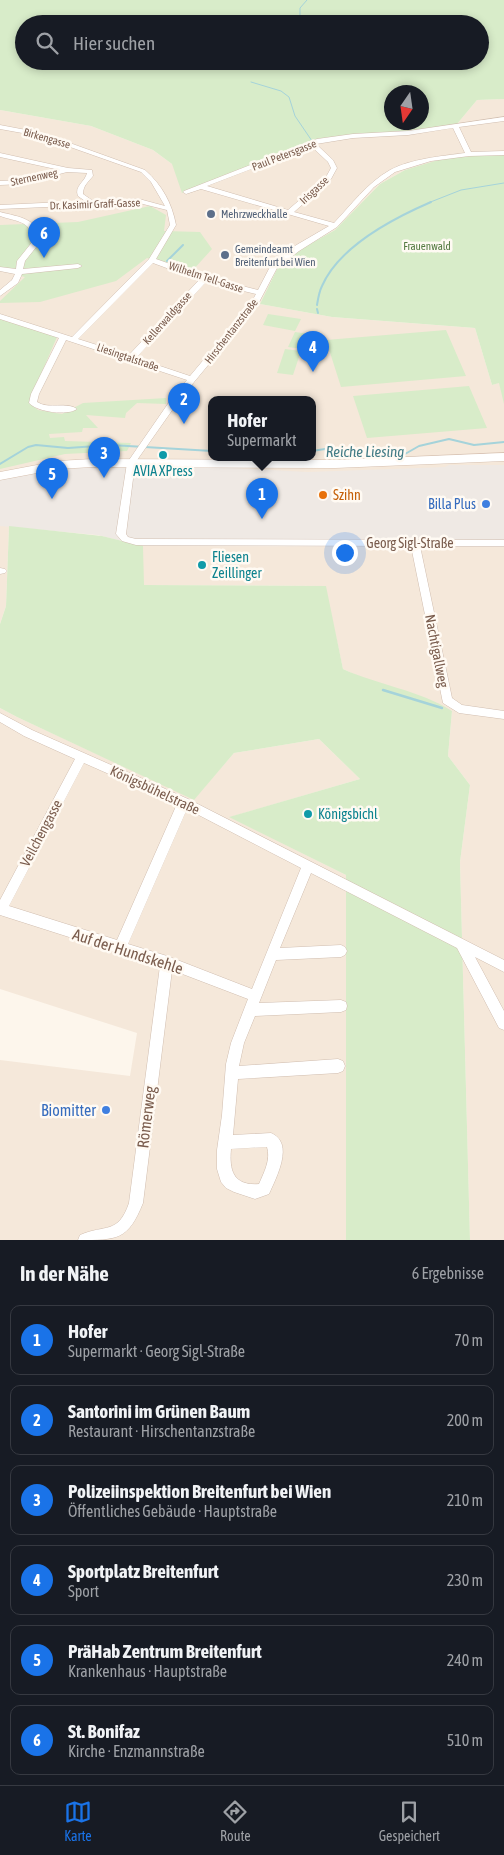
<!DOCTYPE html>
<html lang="de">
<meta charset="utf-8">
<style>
:root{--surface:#171b24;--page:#242831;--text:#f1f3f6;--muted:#9ea1a6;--line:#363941;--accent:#1a73e8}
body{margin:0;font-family:"Asap Condensed",sans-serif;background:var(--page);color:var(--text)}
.compass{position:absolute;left:384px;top:85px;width:45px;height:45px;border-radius:50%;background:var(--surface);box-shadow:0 2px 8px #0003;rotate:193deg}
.you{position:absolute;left:344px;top:552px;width:18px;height:18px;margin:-12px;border:4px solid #fff;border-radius:50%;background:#1a73e8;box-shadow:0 0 0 8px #1a73e833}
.badge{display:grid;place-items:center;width:32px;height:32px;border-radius:50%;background:var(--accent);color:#fff;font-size:16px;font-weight:700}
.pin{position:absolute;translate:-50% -41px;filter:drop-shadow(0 1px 2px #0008)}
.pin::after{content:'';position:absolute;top:26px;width:18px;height:15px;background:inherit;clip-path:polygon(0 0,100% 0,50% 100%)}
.popup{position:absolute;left:208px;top:396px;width:108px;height:65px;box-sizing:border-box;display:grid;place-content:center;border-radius:10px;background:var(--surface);filter:drop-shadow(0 1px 4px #0005);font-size:16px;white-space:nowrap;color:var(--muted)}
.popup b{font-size:19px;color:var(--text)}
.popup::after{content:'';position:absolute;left:50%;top:100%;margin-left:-10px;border:10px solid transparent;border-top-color:var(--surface)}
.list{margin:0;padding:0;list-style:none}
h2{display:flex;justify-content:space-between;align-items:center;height:65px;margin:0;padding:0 20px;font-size:21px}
h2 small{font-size:16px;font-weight:400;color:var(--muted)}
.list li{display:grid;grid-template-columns:32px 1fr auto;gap:15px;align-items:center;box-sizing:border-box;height:70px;margin:0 10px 10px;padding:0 10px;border:1px solid var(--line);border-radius:10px}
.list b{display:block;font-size:19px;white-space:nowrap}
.list p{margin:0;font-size:16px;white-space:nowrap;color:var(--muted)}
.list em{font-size:16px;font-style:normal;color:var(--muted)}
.icon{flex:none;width:28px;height:28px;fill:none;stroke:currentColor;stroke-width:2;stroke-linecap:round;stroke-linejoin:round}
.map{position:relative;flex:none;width:504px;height:1240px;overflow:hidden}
.search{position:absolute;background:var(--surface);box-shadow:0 2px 8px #0003;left:15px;right:15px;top:15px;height:55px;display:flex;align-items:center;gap:12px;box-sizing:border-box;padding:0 18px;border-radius:28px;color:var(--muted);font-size:19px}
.sheet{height:545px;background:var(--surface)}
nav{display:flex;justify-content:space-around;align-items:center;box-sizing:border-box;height:70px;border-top:1px solid var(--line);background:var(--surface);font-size:14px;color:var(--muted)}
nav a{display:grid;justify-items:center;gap:2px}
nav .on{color:var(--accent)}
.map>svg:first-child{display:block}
</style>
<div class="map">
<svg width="504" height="1240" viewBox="0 0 504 1240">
<rect width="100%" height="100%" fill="#fdf6ec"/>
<path fill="#f5e8da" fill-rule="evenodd" d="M 504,99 L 504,155 L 405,170 L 380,184 L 335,230 L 294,253 L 277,269 L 260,304 L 332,317 L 475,328 L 492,385 L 504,381 L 504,1240 L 470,1240 L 460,862 L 470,785 L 448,756 L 452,711 L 367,680 L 343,669 L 325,586 L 143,585 L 143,546 L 99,535 L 9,526 L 6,606 L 0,624 L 0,110 L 91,126 L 153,150 L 172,164 L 228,175 L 322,138 L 457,124 L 477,100 ZM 212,400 L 312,400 L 312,458 L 212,458 Z
M 0,708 L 17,717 L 194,799 L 234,753 L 319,739 L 360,779 L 230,817 L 346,875 L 346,1240 L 0,1240 L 0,1060 L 130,1076 L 137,1033 L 0,989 Z"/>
<path fill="#efe9e4" d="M 449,465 L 504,465 L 504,547 L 143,546 L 98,535 L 0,526 L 0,480 L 50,470 L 74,467 L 216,467 L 308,472 L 445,467 Z"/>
<path fill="#d8ecc9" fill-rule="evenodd" d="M 0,0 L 504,0 L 504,99 L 477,100 L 457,124 L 406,132 L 322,138 L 182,193 L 172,164 L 153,150 L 91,126 L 0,110 ZM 24,24 L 480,24 L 480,61 L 24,61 ZM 392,92 L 422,92 L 422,122 L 392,122 Z
M 487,155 L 504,155 L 504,404 L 499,383 L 492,385 L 475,328 L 332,317 L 260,304 L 277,269 L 294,253 L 335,230 L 380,184 L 405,170 L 445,158 Z
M 150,206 L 166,215 L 164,231 L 200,232 L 212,249 L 193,270 L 147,258 L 116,281 L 40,302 L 0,303 L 0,301 L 25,277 L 0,270 L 0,225 L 78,222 Z
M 268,314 L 301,319 L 295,331 L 263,325 Z
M 0,319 L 57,337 L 29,402 L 38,410 L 62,414 L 83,403 L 166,398 L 166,404 L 137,403 L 126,413 L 125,418 L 86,415 L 98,428 L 83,428 L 82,432 L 49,434 L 50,438 L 64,437 L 65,441 L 131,443 L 127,451 L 65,454 L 0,469 Z
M 446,330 L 466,376 L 341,387 L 326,340 Z
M 295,332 L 309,334 L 303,349 L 288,347 Z
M 285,349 L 301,351 L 293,375 L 277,373 Z
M 469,386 L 487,428 L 367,438 L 353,396 Z
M 9,526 L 102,536 L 143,546 L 144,585 L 326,586 L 343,669 C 378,685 419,690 452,711 L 448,756 L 470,785 L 460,862 L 470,1240 L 346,1240 L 346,875 L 229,817 L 360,779 L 319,739 L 234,753 L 194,800 L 17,717 L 0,708 L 0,624 L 6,606 Z"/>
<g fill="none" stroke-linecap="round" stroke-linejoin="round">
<path stroke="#a5d3da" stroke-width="1" d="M 300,23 L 300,8 L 307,0
M 251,82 L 281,91 L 289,97 L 295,116 L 312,141
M 428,203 L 461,190 L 504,183"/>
<path stroke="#a5d3da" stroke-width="2" d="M 167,261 L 183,245
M 317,305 C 318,299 319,292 322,286 C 339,247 394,218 431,202
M 317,309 L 318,313
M 312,451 L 325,449 L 405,454 L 419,446 L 449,439 L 474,445 L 504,442
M 0,464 L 28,447 L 36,445 L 68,448 L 111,445 L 212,451"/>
<path stroke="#a5d3da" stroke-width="2.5" d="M 383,690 L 442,708"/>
<defs>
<path id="minor" d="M 504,117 L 504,121 L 459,127 L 471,152 L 504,151 L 504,155 L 469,156 L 431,161 L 395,172 L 374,187 L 337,227 L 299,251 L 277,268 L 257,306 L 180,399 L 135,463 L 126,534 L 128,537 L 136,539 L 504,540 L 504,546 L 420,546 L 452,698 L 462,705 L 504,711 L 504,719 L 459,713 L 443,703 L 411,546 L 136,545 L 122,541 L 116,534 L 127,463 L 174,395 L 187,380 L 66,340 L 39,394 L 37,402 C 49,410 67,401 77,409 C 68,416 37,412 29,403 L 31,394 L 59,338 L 0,319 L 0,314 L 72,337 L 149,259 L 170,225 L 167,210 L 139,203 L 0,209 L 0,205 L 85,201 L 78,196 C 74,186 85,182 87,173 L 67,172 L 22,184 L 0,185 L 0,181 L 22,180 L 60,170 L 0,157 L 0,153 L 68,168 L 92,170 L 93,176 C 88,182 83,186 83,194 L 93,201 L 139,199 L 165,206 L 151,182 L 141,172 L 39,136 L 0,129 L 0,125 L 42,133 L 145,170 C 162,185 172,203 176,225 L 156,259 L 207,277 L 258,290 L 271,265 L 293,247 L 329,226 L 201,189 L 186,194 L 183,192 L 184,191 L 317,139 L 353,134 L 408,131 ZM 453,128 L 465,153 C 442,156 410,159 390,170 C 367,183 351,205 334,223 L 294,212 L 331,179 L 337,168 L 333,160 L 316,144 L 353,138 L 408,135 ZM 311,146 L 328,162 L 331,168 L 326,177 L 288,210 L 207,186 ZM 153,263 L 199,280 L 129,355 L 78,339 ZM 206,282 L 256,294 L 251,303 L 190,376 L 136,358 Z
M 0,212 C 19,217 38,218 41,241 L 25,261 L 23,269 L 78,264 L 82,266 L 78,268 L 22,274 L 18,283 L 0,296 L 0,290 L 12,280 L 15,274 L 0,271 L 0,267 L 16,269 L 17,261 L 33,241 C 31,220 17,222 0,216 Z
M 0,568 L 5,569 L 7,571 L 5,573 L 0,574 Z
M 0,713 L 32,730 L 188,799 L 504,960 L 504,972 L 475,957 L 504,1011 L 504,1030 L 499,1028 L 457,948 L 311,873 L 280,948 L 341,945 L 345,947 L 347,951 L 345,955 L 341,957 L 276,960 L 259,1003 L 341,1000 L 346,1002 L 347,1006 L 346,1010 L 341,1012 L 255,1016 L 244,1043 L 239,1066 L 338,1059 L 343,1061 L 345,1066 L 343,1071 L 338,1073 L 238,1079 L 233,1135 L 271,1133 C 295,1143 276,1178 269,1194 L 255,1199 L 234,1192 L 226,1188 L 221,1182 L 217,1169 L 217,1150 L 222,1115 L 226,1064 L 231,1043 L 248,999 L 172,970 L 143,1203 C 128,1240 118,1240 78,1240 L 80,1235 C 105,1224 118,1235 129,1203 L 160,966 L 0,915 L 0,900 L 75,759 L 24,736 L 0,722 ZM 84,763 L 177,804 L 117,940 L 9,906 ZM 187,809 L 301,868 L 252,989 L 167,956 L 128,944 ZM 267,1147 C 271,1160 264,1172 259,1184 C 233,1186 229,1170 231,1149 Z"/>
<path id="secondary" d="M 504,453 L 504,461 L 335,468 L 92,467 L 58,469 L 0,480 L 0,472 L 58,461 L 92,459 L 335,460 Z"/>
</defs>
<use href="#minor" stroke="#d1beb0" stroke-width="1"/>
<use href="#secondary" stroke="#d6c0b0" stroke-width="1"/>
<use href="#minor" fill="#fff" fill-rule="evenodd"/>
<use href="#secondary" fill="#fff" fill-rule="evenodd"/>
</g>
<g fill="#5c6f8a" stroke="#fffaf3" stroke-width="2">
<circle cx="211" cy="214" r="5"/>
<circle cx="225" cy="255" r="5"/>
</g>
<g fill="#0f9aa8" stroke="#fffaf3" stroke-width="2">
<circle cx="163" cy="455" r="5"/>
<circle cx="202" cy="565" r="5"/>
<circle cx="308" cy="814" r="5"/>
</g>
<circle fill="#e8710a" stroke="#fffaf3" stroke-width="2" cx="323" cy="495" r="5"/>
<g fill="#3f7fe0" stroke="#fffaf3" stroke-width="2">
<circle cx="486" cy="504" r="5"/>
<circle cx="106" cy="1110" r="5"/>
</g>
<g text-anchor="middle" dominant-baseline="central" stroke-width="5" stroke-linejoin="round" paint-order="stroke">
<g font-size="11" fill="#7a5c4d" stroke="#fffaf3">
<text transform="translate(47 138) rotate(16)">Birkengasse</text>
<text transform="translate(284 155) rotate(-21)">Paul Petersgasse</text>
<text transform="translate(34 177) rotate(-12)">Sternenweg</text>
<text transform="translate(314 190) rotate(-43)">Irisgasse</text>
<text transform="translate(95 204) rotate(-2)">Dr. Kasimir Graff-Gasse</text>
<text transform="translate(206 277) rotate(18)">Wilhelm Tell-Gasse</text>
<text transform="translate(167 318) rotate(-48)">Kellerwaldgasse</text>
<text transform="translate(231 331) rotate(-52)">Hirschentanzstraße</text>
<text transform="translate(128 357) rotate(19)">Liesingtalstraße</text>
</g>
<g font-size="11" fill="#4e5e75" stroke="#fffaf3" text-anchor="start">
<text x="221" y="214">Mehrzweckhalle</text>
<text x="235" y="249">Gemeindeamt<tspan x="235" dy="13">Breitenfurt bei Wien</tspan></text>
</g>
<g font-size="11" fill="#537a41" stroke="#fffaf3">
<text x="427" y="246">Frauenwald</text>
</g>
<g font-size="14" fill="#0d838f" stroke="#fffaf3" text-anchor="start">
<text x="163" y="471" text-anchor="middle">AVIA XPress</text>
<text x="212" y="557">Fliesen<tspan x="212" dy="16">Zeillinger</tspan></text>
<text x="318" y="814">Königsbichl</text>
</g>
<g font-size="14" fill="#c56008" stroke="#fffaf3" text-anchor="start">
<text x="333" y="495">Szihn</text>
</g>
<g font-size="14" fill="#366cbe" stroke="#fffaf3" text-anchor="end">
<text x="476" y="504">Billa Plus</text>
</g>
<g font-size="14" fill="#7a5c4d" stroke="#fffaf3">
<text x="410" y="543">Georg Sigl-Straße</text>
<text transform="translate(437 651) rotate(79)">Nachtigallweg</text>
<text transform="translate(155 790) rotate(25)">Königsbühelstraße</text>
<text transform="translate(41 833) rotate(-62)">Veilchengasse</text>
</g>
<g font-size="15" font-style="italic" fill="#437c86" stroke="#fffaf3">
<text x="365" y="451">Reiche Liesing</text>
</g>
<g font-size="16" fill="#7a5c4d" stroke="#fffaf3">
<text transform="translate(128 951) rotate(18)">Auf der Hundskehle</text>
<text transform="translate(146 1117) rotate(-83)">Römerweg</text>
</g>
<g font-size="16" fill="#366cbe" stroke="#fffaf3" text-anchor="end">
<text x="96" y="1110">Biomitter</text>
</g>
</g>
</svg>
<svg class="compass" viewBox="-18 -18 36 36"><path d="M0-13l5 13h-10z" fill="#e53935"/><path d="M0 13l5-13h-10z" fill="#9ea1a6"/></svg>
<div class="you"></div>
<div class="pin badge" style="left:262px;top:519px">1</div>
<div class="popup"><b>Hofer</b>Supermarkt</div>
<div class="pin badge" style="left:184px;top:424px">2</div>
<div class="pin badge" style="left:104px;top:478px">3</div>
<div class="pin badge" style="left:313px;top:372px">4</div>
<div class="pin badge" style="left:52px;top:499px">5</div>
<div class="pin badge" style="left:44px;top:258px">6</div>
<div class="search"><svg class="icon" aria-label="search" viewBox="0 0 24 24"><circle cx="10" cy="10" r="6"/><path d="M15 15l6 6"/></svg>Hier suchen</div>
</div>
<section class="sheet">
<h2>In der Nähe<small>6 Ergebnisse</small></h2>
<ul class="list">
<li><span class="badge">1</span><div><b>Hofer</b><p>Supermarkt · Georg Sigl-Straße</p></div><em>70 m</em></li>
<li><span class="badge">2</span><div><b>Santorini im Grünen Baum</b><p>Restaurant · Hirschentanzstraße</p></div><em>200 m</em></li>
<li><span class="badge">3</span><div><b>Polizeiinspektion Breitenfurt bei Wien</b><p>Öffentliches Gebäude · Hauptstraße</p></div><em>210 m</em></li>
<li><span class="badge">4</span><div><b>Sportplatz Breitenfurt</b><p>Sport</p></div><em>230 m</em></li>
<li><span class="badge">5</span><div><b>PräHab Zentrum Breitenfurt</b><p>Krankenhaus · Hauptstraße</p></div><em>240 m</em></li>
<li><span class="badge">6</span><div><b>St. Bonifaz</b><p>Kirche · Enzmannstraße</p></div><em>510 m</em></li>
</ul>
</section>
<nav>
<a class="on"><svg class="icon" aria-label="map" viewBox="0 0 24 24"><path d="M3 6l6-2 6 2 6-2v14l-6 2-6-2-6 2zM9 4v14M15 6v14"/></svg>Karte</a>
<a><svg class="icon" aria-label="directions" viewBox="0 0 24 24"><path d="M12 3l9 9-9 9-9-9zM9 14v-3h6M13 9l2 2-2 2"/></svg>Route</a>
<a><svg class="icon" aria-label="saved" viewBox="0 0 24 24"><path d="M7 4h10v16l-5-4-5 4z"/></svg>Gespeichert</a>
</nav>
